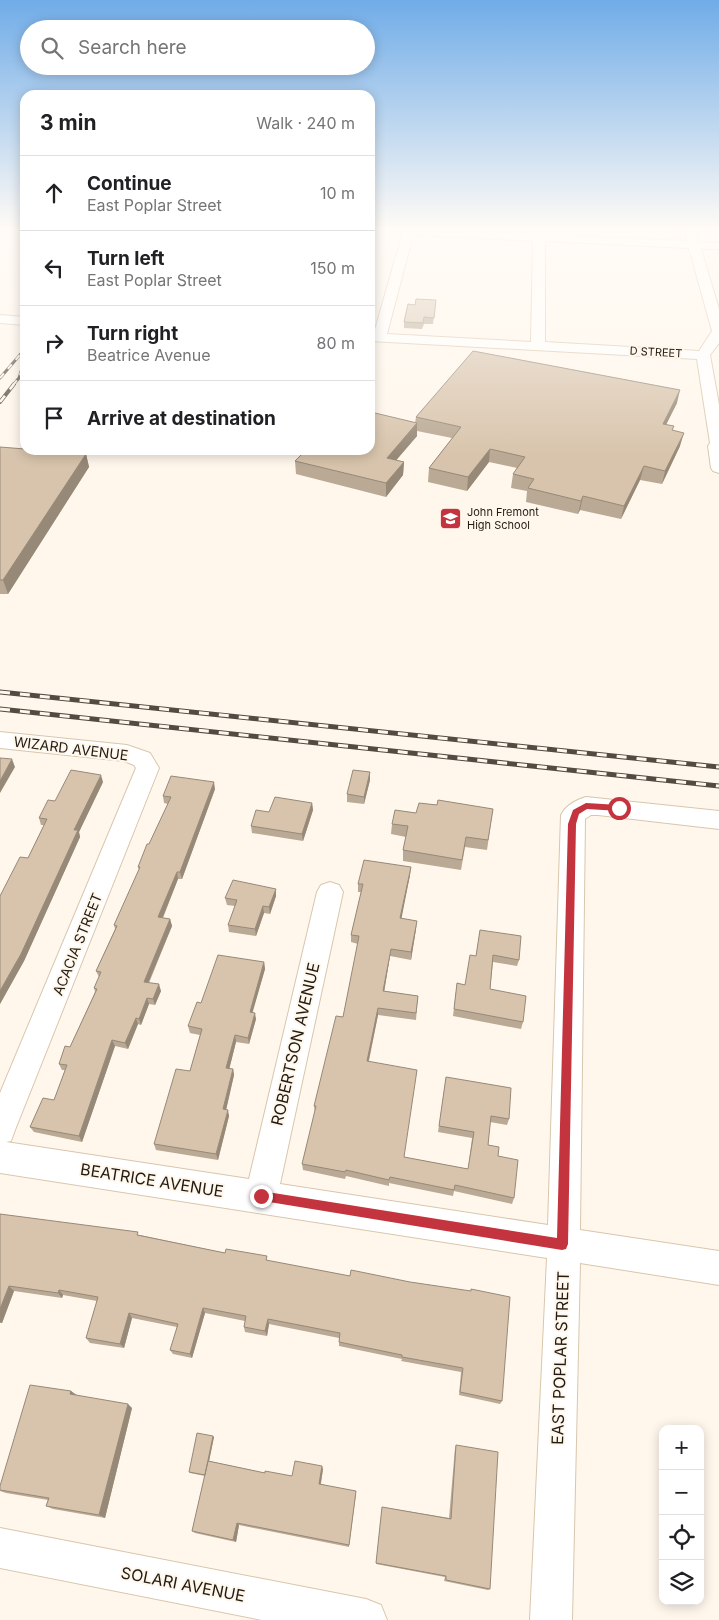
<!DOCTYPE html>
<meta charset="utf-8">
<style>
:root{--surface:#fff;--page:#f6f6f6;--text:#202124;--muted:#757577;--line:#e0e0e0}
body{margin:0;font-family:Inter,sans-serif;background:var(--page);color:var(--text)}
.controls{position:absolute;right:15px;bottom:15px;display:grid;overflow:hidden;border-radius:10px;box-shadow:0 2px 12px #0003}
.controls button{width:45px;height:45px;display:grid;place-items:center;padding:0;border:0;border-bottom:1px solid var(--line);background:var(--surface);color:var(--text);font:25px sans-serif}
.stop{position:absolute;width:15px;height:15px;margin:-11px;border:4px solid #c4343e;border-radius:50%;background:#fff}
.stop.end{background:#c4343e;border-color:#fff;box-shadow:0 1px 5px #0008}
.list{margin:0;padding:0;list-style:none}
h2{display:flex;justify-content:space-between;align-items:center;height:65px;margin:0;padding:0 20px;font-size:21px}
h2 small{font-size:16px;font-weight:400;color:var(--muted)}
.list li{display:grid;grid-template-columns:32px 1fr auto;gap:15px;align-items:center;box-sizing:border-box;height:75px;padding:0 20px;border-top:1px solid var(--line)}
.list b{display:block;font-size:19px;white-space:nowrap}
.list p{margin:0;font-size:16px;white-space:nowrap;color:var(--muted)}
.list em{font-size:16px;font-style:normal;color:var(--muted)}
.icon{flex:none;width:28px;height:28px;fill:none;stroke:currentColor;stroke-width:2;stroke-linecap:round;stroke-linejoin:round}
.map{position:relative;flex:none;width:719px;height:1620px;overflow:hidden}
.search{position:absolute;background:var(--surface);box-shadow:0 2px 12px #0003;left:20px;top:20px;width:355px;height:55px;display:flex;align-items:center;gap:12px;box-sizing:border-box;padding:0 18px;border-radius:28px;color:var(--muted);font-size:19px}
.panel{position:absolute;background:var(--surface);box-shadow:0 2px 12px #0003;left:20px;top:90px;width:355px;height:365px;border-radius:15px}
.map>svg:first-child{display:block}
</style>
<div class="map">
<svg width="719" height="1620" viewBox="0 0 719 1620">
<rect width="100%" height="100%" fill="#fff7ec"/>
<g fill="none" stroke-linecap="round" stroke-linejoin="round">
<defs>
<path id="minor" d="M 370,230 L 445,230 L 533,234 L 533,230 L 545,230 L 545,235 L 687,241 L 685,230 L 695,230 L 699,242 L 719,243 L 719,249 L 701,249 L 719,309 L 719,343 L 710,355 L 719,405 L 719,473 L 713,471 L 711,468 L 708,446 L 710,443 L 697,359 L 370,341 L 370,333 L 374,333 L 402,235 L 370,233 ZM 413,235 L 533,241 L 531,342 L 387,334 ZM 545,241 L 689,248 L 712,331 L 699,351 L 545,342 Z
M 0,315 L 25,317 L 25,325 L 0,323 Z
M 0,732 L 127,745 L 150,753 L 159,768 L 15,1130 L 11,1141 L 6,1142 L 249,1179 L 317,892 L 321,885 L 330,882 L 339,885 L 343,892 L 280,1184 L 548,1225 L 561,815 C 566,805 576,800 586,797 L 719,811 L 719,829 L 598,815 L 591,815 L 585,819 L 580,1230 L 719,1251 L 719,1285 L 580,1263 L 572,1620 L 530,1620 L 547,1258 L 0,1173 L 0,1093 L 136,768 L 134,765 L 124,761 L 0,748 Z
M 0,1528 L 366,1599 L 381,1605 L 387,1620 L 262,1620 L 0,1568 Z"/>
</defs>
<use href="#minor" stroke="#d9c6ad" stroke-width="2"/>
<use href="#minor" fill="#fff" fill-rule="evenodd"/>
<defs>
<path id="rail-far2" d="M 0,378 L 25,349
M 13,385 L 19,378 L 25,359"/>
<path id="rail-far1" d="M 0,402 L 14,384"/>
<path id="rail" d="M 0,692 L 719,767
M 0,709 L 719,786"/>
</defs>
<use href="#rail-far2" stroke="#534b42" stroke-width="3"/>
<use href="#rail-far1" stroke="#534b42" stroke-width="4"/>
<use href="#rail" stroke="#534b42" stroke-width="5"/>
<use href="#rail-far2" stroke="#fff7ec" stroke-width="2" stroke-dasharray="6" stroke-linecap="butt"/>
<use href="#rail-far1" stroke="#fff7ec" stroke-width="2.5" stroke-dasharray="8" stroke-linecap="butt"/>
<use href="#rail" stroke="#fff7ec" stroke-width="3" stroke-dasharray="10" stroke-linecap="butt"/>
</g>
<path fill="#baa994" d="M 436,300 L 433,324 L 424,324 L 422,329 L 404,328 L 404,322 L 415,305 Z
M 677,403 L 666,424 L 673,430 L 680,446 L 662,484 L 640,480 L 621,519 L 580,510 L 578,514 L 526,502 L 527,491 L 511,488 L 513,474 L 517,468 L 489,462 L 467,491 L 428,482 L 429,468 L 452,438 L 417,431 L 417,436 L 396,460 L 404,462 L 403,475 L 386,497 L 296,474 L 295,461 L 370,450 L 415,423 L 416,417 Z
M 0,447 L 86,454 L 89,467 L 8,594 L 0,594 Z
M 370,772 L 370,780 L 364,804 L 347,802 L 347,794 Z
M 103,782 L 79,832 L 80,837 L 24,961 L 0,1004 L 0,896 L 28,858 L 44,825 L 41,825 L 39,818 L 55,801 Z
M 215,789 L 182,879 L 178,879 L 163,918 L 170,919 L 172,926 L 149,983 L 161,991 L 155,1005 L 149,1004 L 141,1025 L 138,1024 L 128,1049 L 115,1046 L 82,1142 L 34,1132 L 30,1127 L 54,1100 L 65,1070 L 62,1070 L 59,1064 L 70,1047 L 95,992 L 94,988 L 99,977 L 96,971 L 115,929 L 114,925 L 139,870 L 138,867 L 149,844 L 168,804 L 164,803 L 163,796 Z
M 312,803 L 313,810 L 303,841 L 252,833 L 251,826 Z
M 437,805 L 493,809 L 487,850 L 465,847 L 461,870 L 403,861 L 403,850 L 406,837 L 391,834 L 392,824 L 416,813 Z
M 410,875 L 401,918 L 416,929 L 411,960 L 390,956 L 384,991 L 418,996 L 416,1020 L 378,1015 L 369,1061 L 404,1157 L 468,1169 L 472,1138 L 438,1132 L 446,1077 L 509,1119 L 507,1125 L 490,1122 L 488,1145 L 498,1156 L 514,1198 L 512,1204 L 454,1191 L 453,1196 L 389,1183 L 389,1186 L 346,1176 L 345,1179 L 303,1170 L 302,1164 L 315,1113 L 314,1106 L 343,1017 L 358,944 L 351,942 L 351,935 L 361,892 L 358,892 L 358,884 Z
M 276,896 L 270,914 L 264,913 L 256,936 L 229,932 L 228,925 L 235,906 L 227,905 L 225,898 Z
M 480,930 L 519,960 L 517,966 L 493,962 L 490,989 L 523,1022 L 521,1029 L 453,1016 L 457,983 L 465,985 L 476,956 Z
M 264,962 L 265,969 L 252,1012 L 256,1019 L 249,1044 L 236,1042 L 229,1069 L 233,1069 L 234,1075 L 226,1109 L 229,1116 L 218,1160 L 156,1150 L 154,1144 L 190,1071 L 200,1035 L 190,1033 L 188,1026 L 201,1003 Z
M 0,1214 L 140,1235 L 225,1253 L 350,1276 L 502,1401 L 500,1404 L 459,1395 L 461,1372 L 401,1361 L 402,1359 L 339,1346 L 339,1338 L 269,1324 L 267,1336 L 245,1332 L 244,1327 L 245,1321 L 205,1313 L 192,1358 L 173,1354 L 170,1350 L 177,1327 L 132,1318 L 124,1348 L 90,1343 L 86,1338 L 97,1301 L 63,1295 L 62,1298 L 14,1291 L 2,1323 L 0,1323 Z
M 71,1391 L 77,1395 L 132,1408 L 105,1518 L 53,1509 L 46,1506 L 48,1500 L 6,1493 L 0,1491 Z
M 214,1437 L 209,1461 L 265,1473 L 292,1476 L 323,1469 L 321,1484 L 356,1494 L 349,1547 L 239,1525 L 236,1542 L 195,1533 L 192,1531 L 205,1476 L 190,1473 L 189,1472 Z
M 456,1445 L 490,1589 L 488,1590 L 444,1581 L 445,1577 L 376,1564 L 382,1507 L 449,1518 L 455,1448 Z"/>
<path fill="#978978" d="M 680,390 L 677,403 L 660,437 L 663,424 Z
M 417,423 L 417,436 L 387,471 L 387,458 Z
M 684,433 L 680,446 L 662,484 L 665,471 Z
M 490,449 L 489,462 L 467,491 L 468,477 Z
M 86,454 L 89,467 L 8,594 L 3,580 Z
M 404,462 L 403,475 L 386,497 L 386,483 Z
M 644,466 L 640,480 L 621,519 L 624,506 Z
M 583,496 L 580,510 L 578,514 L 581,501 Z
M 12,759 L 15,767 L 0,793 L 0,781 Z
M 370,772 L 370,780 L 364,804 L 364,797 Z
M 101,775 L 103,782 L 79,832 L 80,837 L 24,961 L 0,1004 L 0,991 L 74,830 Z
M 214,782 L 215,789 L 182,879 L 180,872 Z
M 312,803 L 313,810 L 303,841 L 302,834 Z
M 411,867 L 410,875 L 400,926 L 400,918 Z
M 177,872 L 178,879 L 160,924 L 158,917 Z
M 276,889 L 276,896 L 270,914 L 269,907 Z
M 263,906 L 264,913 L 256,936 L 255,929 Z
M 170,919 L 172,926 L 146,988 L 144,982 Z
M 417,921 L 416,929 L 411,960 L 411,952 Z
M 391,949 L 390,956 L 383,999 L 383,991 Z
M 264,962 L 265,969 L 251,1018 L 250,1012 Z
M 159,984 L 161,991 L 155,1005 L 153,999 Z
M 147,998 L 149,1004 L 141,1025 L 139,1019 Z
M 378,1008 L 378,1015 L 367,1068 L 367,1061 Z
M 255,1013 L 256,1019 L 249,1044 L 248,1038 Z
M 136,1018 L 138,1024 L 128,1049 L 125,1043 Z
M 235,1035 L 236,1042 L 228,1074 L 226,1068 Z
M 112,1040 L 115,1046 L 82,1142 L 79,1136 Z
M 233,1069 L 234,1075 L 225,1115 L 223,1109 Z
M 228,1110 L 229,1116 L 218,1160 L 216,1154 Z
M 9,1286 L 14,1291 L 2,1323 L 0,1322 L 0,1309 Z
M 59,1290 L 63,1295 L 62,1298 L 58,1293 Z
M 203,1308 L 205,1313 L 192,1358 L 190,1354 Z
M 129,1313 L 132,1318 L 124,1348 L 120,1344 Z
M 268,1319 L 269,1324 L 267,1336 L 265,1331 Z
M 71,1391 L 77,1396 L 70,1394 Z
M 128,1404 L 132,1408 L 105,1518 L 99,1515 Z
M 213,1436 L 214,1437 L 206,1476 L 205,1475 Z
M 322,1466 L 323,1469 L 320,1487 L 319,1484 Z
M 237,1523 L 239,1525 L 236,1542 L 233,1540 Z"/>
<path fill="#d8c4ac" stroke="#978978" d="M 416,299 L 436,300 L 434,318 L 424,317 L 423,323 L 404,322 L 408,304 L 415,305 Z
M 473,351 L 680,390 L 663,424 L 674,426 L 672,430 L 684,433 L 665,471 L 644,466 L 624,506 L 583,496 L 581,501 L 528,488 L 534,479 L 513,474 L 525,457 L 490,449 L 468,477 L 429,468 L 461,427 L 416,417 Z
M 375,413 L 417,423 L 387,458 L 404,462 L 386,483 L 295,461 L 306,450 L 370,450 L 370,418 Z
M 0,447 L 25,449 L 25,450 L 38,450 L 86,454 L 3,580 L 0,580 Z
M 0,758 L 12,759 L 0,781 Z
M 71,770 L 101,775 L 74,830 L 78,830 L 21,954 L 0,991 L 0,896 L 20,857 L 28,858 L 47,819 L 39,818 L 48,800 L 55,801 Z
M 353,770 L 370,772 L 364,797 L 347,794 Z
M 171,776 L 214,782 L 180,872 L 177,872 L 158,917 L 170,919 L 144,982 L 159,984 L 153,999 L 147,998 L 139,1019 L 136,1018 L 125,1043 L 112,1040 L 79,1136 L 30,1127 L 43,1098 L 54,1100 L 67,1065 L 59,1064 L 65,1046 L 70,1047 L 97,989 L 94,988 L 101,972 L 96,971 L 117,926 L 114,925 L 140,867 L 138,867 L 147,844 L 149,844 L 171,797 L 163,796 Z
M 275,797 L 312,803 L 302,834 L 251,826 L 256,810 L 269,812 Z
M 438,800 L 493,809 L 488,840 L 466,837 L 462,860 L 403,850 L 408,826 L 392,824 L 395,810 L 416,813 L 419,803 L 437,805 Z
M 364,860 L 411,867 L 400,918 L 417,921 L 411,952 L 391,949 L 383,991 L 418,996 L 416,1013 L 378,1008 L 367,1061 L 417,1070 L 404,1157 L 468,1169 L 474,1132 L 439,1126 L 446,1077 L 511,1088 L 509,1119 L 491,1116 L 488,1145 L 499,1147 L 498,1156 L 518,1160 L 514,1198 L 455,1185 L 454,1190 L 390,1177 L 389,1180 L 346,1170 L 345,1172 L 302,1164 L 316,1106 L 314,1106 L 336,1016 L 343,1017 L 359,936 L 351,935 L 363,884 L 358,884 Z
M 233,880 L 276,889 L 269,907 L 263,906 L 255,929 L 228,925 L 237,900 L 225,898 Z
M 480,930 L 521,936 L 519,960 L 493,955 L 490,989 L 526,996 L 523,1022 L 454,1009 L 457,983 L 465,985 L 470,955 L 476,956 Z
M 218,955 L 264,962 L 250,1012 L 255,1013 L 248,1038 L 235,1035 L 226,1068 L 233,1069 L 223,1109 L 228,1110 L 216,1154 L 154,1144 L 176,1069 L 190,1071 L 202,1029 L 188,1026 L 197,1002 L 201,1003 Z
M 0,1214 L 138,1232 L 137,1235 L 225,1253 L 226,1249 L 267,1256 L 266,1260 L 350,1276 L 351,1270 L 410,1282 L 471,1291 L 471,1289 L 510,1297 L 502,1401 L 460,1392 L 463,1368 L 402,1357 L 402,1355 L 339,1342 L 340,1333 L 268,1319 L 265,1331 L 244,1327 L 246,1316 L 203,1308 L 190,1354 L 170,1350 L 178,1324 L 129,1313 L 120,1344 L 86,1338 L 98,1297 L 59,1290 L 58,1293 L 9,1286 L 0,1309 Z
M 30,1385 L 71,1391 L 70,1394 L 128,1404 L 99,1515 L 46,1506 L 49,1498 L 0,1490 L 0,1486 Z
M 197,1433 L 213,1436 L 205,1475 L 189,1472 Z
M 456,1445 L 498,1452 L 490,1589 L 446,1580 L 446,1576 L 376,1563 L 382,1507 L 451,1519 Z
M 208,1461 L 265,1473 L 265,1471 L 292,1476 L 295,1461 L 322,1466 L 319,1484 L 356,1491 L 349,1545 L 237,1523 L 233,1540 L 192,1531 Z"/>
<linearGradient id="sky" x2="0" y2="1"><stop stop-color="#70ace8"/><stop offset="0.5" stop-color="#fffbf6"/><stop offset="1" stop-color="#fffbf6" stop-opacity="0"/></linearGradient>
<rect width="719" height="457" fill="url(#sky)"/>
<path fill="#c4343e" d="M 586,803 L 619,805 L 623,808 L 619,811 L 587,809 L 579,814 L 576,824 L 568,1244 L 566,1249 L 562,1250 L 257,1200 L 255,1196 L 257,1192 L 261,1191 L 557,1238 L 568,824 L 573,810 Z"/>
<defs>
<symbol id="school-square" viewBox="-11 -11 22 22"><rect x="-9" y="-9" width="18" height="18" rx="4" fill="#c4343e" stroke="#fff7ec"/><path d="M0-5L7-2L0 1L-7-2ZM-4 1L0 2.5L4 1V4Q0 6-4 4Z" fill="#fff"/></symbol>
</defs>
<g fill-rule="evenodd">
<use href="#school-square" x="438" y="506" width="25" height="25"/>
</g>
<g text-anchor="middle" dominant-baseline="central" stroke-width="4" stroke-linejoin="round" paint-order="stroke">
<g font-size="11" fill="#221b12" stroke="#fff7ec">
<text transform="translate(656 352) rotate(3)">D STREET</text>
</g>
<g font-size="11" fill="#221b12" stroke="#fff7ec" text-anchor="start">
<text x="467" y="512">John Fremont<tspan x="467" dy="13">High School</tspan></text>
</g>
<g font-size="14" fill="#221b12" stroke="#fff7ec">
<text transform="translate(71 748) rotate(7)">WIZARD AVENUE</text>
<text transform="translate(77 944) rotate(-68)">ACACIA STREET</text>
</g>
<g font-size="16" fill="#221b12" stroke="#fff7ec">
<text transform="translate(295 1044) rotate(-77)">ROBERTSON AVENUE</text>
<text transform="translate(152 1180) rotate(9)">BEATRICE AVENUE</text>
<text transform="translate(560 1358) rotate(-88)">EAST POPLAR STREET</text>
<text transform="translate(183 1584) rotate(11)">SOLARI AVENUE</text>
</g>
</g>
</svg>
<div class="controls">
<button>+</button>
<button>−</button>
<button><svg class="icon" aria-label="locate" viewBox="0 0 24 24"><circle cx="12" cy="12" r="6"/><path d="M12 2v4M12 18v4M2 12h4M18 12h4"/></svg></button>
<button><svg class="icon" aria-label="layers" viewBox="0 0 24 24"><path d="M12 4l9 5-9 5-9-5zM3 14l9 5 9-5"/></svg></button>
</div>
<div class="stop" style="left:619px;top:808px"></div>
<div class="stop end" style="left:261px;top:1196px"></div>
<div class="search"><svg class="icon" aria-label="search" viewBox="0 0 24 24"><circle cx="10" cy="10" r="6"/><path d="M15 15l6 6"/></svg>Search here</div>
<section class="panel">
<h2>3 min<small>Walk · 240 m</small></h2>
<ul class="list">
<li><svg class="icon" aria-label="ahead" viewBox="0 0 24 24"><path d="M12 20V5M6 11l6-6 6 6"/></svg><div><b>Continue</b><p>East Poplar Street</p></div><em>10 m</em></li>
<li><svg class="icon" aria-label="left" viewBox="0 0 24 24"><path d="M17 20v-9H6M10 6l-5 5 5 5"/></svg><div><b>Turn left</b><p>East Poplar Street</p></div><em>150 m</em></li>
<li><svg class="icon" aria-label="right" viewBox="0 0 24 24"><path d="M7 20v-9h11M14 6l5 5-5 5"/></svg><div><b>Turn right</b><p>Beatrice Avenue</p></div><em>80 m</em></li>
<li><svg class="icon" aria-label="arrive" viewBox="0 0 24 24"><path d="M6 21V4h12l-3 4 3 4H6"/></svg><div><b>Arrive at destination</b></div></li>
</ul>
</section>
</div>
